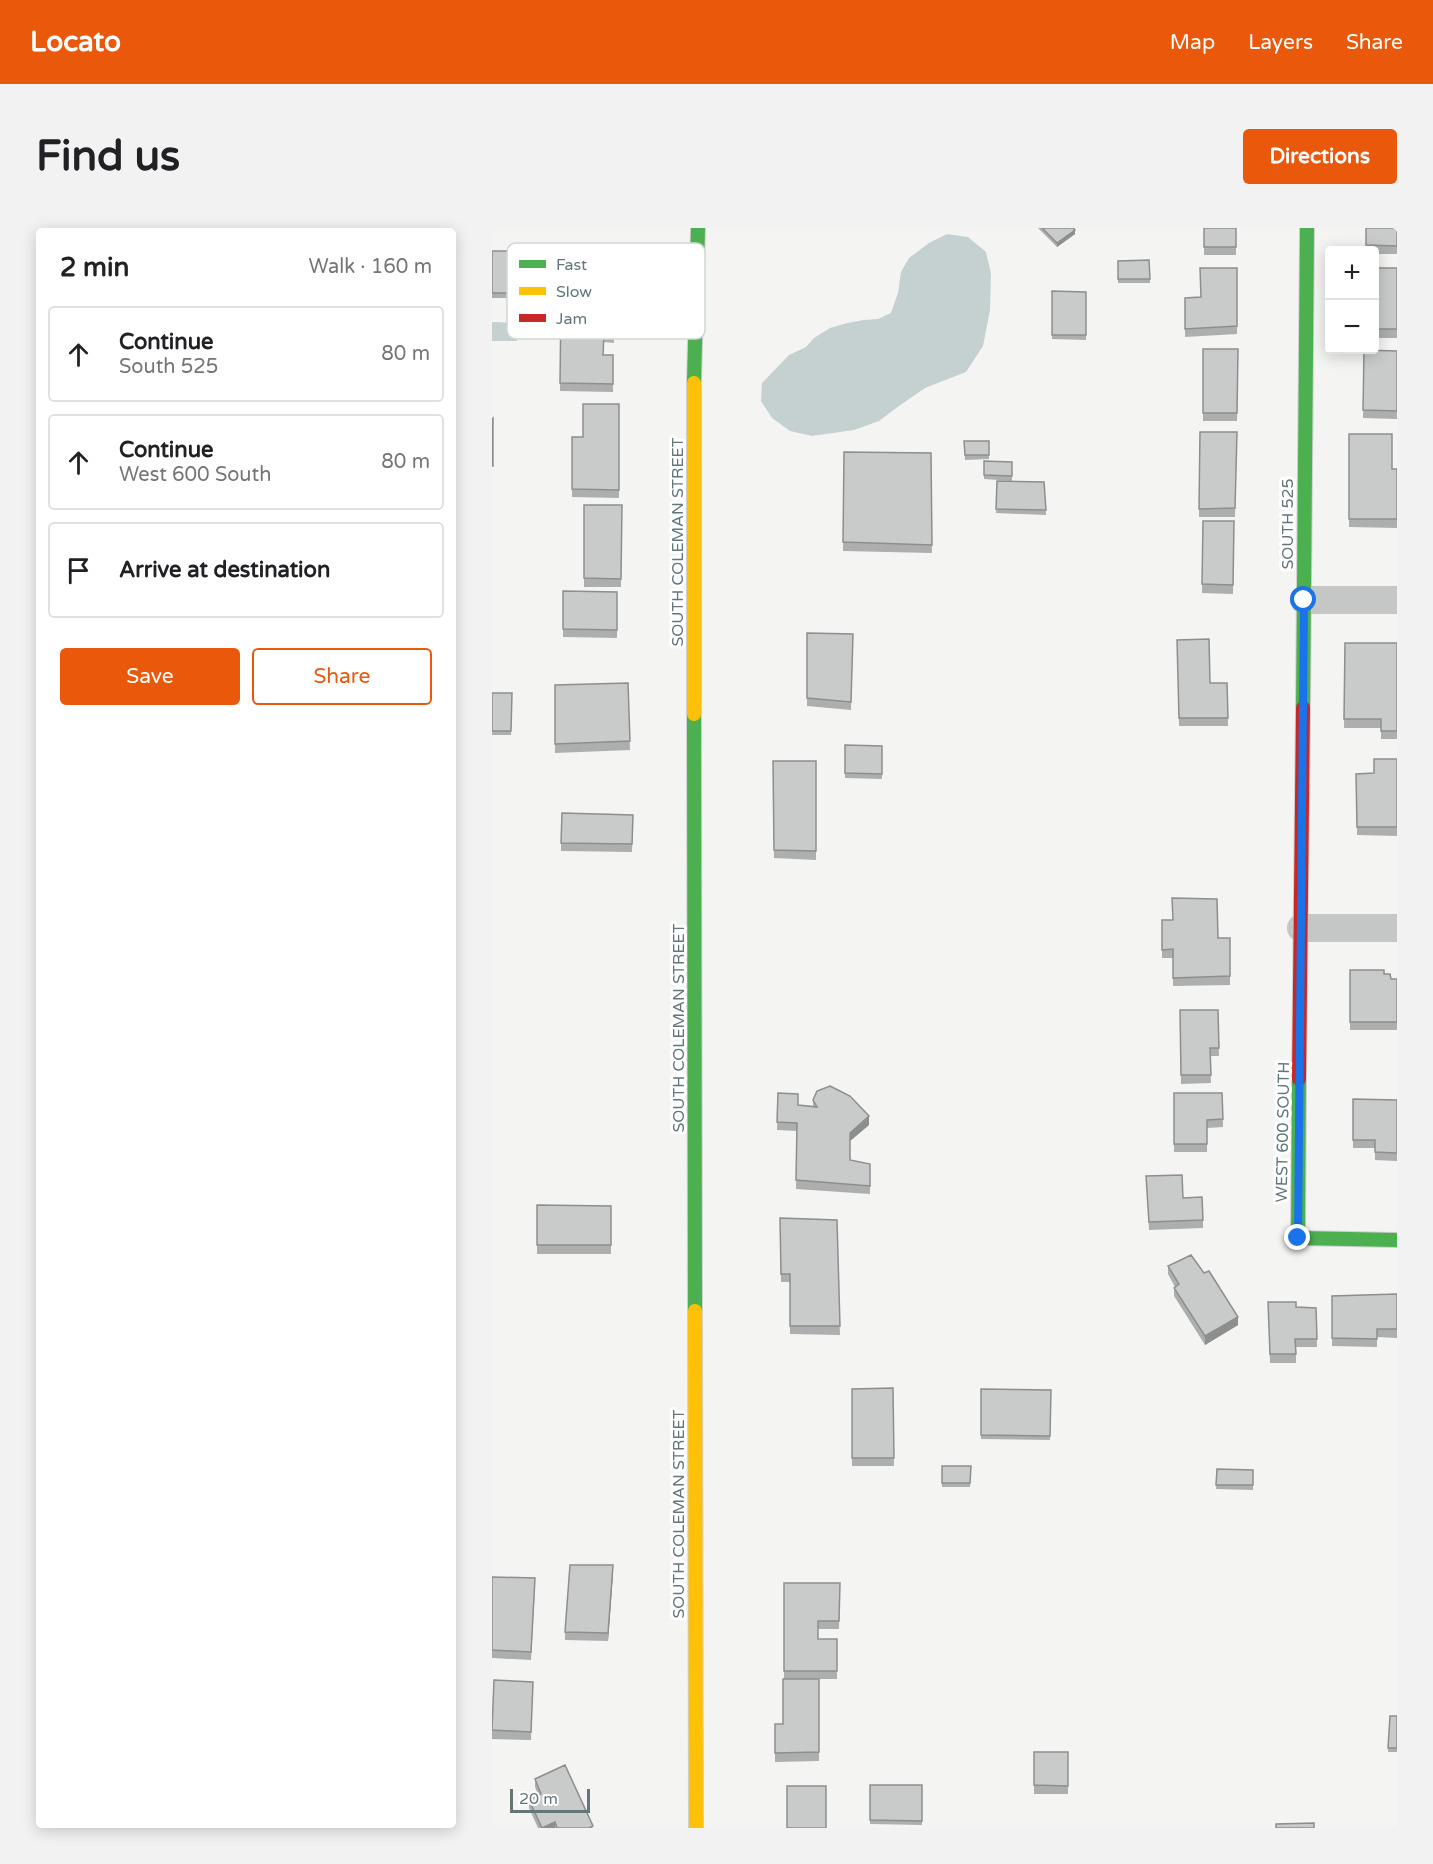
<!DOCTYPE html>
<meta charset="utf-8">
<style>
:root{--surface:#fff;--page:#f2f2f2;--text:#202124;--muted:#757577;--line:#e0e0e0;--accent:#ea580c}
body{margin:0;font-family:"Varela Round",sans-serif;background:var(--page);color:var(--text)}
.controls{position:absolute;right:18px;top:18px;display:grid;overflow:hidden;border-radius:6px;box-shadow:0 3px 15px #0003}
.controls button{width:54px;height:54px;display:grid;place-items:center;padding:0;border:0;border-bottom:2px solid var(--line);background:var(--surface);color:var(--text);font:30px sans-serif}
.scale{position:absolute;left:18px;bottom:15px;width:80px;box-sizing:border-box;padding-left:6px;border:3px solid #63777b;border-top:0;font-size:16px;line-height:21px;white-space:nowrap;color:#63777b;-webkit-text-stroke:4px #fff;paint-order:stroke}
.stop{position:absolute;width:18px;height:18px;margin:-14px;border:4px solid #1a73e8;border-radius:50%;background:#fff}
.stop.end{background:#1a73e8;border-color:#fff;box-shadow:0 2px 6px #0008}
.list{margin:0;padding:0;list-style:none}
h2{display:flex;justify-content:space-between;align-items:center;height:78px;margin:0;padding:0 24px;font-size:26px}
h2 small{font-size:20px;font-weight:400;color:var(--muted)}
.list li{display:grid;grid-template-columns:39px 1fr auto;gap:18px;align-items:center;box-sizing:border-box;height:96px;margin:0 12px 12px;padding:0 12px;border:2px solid var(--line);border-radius:6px}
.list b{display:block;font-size:22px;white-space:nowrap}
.list p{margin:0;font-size:20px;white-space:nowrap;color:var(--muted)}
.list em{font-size:20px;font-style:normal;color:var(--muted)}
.actions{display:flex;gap:12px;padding:18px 24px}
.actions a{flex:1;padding:14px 0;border:2px solid var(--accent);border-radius:6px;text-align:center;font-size:21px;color:var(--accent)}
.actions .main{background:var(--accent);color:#fff}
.icon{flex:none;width:33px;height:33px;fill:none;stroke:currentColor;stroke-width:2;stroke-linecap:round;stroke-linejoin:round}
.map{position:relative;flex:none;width:905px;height:1600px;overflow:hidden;border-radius:6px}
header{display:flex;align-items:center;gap:36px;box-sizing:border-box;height:84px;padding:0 30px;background:var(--accent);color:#fff}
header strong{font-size:28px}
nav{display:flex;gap:33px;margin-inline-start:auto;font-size:21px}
.intro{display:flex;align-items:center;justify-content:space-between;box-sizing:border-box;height:144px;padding:0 36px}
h1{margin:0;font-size:42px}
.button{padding:15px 27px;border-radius:6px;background:var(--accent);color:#fff;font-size:21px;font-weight:700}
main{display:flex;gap:36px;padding:0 36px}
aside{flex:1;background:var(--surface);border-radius:6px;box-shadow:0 3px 15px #0003}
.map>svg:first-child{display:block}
</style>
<header>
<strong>Locato</strong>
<nav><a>Map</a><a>Layers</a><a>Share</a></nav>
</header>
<div class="intro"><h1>Find us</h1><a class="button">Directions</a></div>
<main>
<aside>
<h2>2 min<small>Walk · 160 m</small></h2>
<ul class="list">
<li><svg class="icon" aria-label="ahead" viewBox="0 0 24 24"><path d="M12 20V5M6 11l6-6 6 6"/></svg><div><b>Continue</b><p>South 525</p></div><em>80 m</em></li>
<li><svg class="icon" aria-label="ahead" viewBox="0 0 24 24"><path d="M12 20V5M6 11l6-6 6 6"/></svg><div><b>Continue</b><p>West 600 South</p></div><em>80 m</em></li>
<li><svg class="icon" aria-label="arrive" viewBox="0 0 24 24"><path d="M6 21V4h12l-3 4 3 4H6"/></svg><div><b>Arrive at destination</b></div></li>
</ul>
<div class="actions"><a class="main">Save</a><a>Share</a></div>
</aside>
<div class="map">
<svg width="905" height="1600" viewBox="0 0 905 1600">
<rect width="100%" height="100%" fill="#f4f4f3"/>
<path fill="#c5d0d1" d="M 455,6 L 476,9 L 494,24 L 499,46 L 498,82 L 491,118 L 474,144 L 433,160 L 407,178 L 387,193 L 362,202 L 320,208 L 298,203 L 280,190 L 269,173 L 270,155 L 297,127 L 314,119 L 322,110 L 338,100 L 355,95 L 372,92 L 386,91 L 399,85 L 406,65 L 409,44 L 417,30 L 437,15 Z
M 0,94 L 26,95 L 25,113 L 0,113 Z"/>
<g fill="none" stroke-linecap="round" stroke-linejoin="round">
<defs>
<path id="fast" d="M 202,155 L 206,0
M 811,480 L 815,0
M 202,486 L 203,1083
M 807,851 L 806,1010 L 905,1012"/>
<path id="slow" d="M 202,155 L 202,486
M 203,1083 L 204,1600"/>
<path id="jam" d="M 807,851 L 811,480"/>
</defs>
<use href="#fast" stroke="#cfd0d0" stroke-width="16"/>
<use href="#slow" stroke="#cfd0d0" stroke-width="16"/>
<use href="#jam" stroke="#cfd0d0" stroke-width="16"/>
<path stroke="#c5c7c7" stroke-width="28" d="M 812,372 L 905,372
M 809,700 L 905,700"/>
<use href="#fast" stroke="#4caf50" stroke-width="14"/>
<use href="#slow" stroke="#ffc107" stroke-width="14"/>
<use href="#jam" stroke="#c62828" stroke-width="14"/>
</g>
<path fill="#adafaf" d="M 546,0 L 581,0 L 583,6 L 565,19 Z
M 712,0 L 744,0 L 744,27 L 712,27 Z
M 874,0 L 905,0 L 905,26 L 882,26 L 882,22 L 874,22 Z
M 0,23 L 18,23 L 19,70 L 0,70 Z
M 657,32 L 658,55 L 626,55 L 626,33 Z
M 745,40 L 745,106 L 693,109 L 693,70 L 709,69 Z
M 882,40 L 905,40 L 905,110 L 882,110 Z
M 560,63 L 594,64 L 594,112 L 560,111 Z
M 69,76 L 121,77 L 122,115 L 112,114 L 111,127 L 121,127 L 121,164 L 68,163 Z
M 711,121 L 746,121 L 745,193 L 711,193 Z
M 872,122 L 905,123 L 905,191 L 871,190 Z
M 127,176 L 127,270 L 80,269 L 80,209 L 91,209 Z
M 708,204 L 745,204 L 743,289 L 707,289 Z
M 857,206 L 900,241 L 905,241 L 905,300 L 857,299 Z
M 472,213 L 497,213 L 497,231 L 473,232 Z
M 352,224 L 439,225 L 440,325 L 351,323 Z
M 492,233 L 520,234 L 520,253 L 492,251 Z
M 505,253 L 552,254 L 554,287 L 504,285 Z
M 92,277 L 130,277 L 129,359 L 92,359 Z
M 711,293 L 742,293 L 741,366 L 710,365 Z
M 71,363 L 125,364 L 125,410 L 71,409 Z
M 315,405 L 361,406 L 359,482 L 315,478 Z
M 685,412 L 718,455 L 735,455 L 736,498 L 687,498 Z
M 853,415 L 905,415 L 905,511 L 889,511 L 889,500 L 852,500 Z
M 136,455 L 138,522 L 63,525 L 63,457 Z
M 0,465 L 20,465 L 19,507 L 0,507 Z
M 353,517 L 390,518 L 390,551 L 353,550 Z
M 905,531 L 905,608 L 865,607 L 864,546 L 882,545 Z
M 281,533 L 324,533 L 324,632 L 282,630 Z
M 141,587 L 140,624 L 69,623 L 69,615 Z
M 670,700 L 726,710 L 738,710 L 738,757 L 681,758 L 681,730 L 670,730 Z
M 858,742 L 892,746 L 899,751 L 905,751 L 905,802 L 858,802 Z
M 688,782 L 726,782 L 727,828 L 718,828 L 719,855 L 689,856 Z
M 286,865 L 306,877 L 321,878 L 321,872 L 377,897 L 358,913 L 358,932 L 378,958 L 378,966 L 304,961 L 305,903 L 285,902 Z
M 682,865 L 731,891 L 731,899 L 715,900 L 715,924 L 682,924 Z
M 861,871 L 905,872 L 905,933 L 883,932 L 883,920 L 861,920 Z
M 654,948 L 691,970 L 711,992 L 711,1000 L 657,1002 Z
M 45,977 L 119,978 L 119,1026 L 45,1026 Z
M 288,990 L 345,992 L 348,1107 L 298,1106 L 298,1054 L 289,1054 Z
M 676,1038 L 712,1045 L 746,1097 L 713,1117 L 682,1068 L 682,1060 L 683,1059 L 676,1046 Z
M 905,1066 L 905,1110 L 885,1109 L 885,1119 L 840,1118 L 840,1068 Z
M 776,1074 L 804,1079 L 824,1080 L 825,1119 L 804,1119 L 804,1135 L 778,1135 Z
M 401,1160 L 402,1238 L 360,1238 L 360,1161 Z
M 489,1161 L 559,1162 L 558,1212 L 489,1211 Z
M 450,1238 L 479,1238 L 478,1259 L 450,1259 Z
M 725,1241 L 761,1242 L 761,1262 L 724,1261 Z
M 121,1345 L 116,1413 L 73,1412 L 73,1404 Z
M 0,1349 L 43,1359 L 39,1432 L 0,1430 Z
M 292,1355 L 348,1355 L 347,1401 L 326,1401 L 326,1411 L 345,1411 L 345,1451 L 323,1451 L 327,1451 L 327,1533 L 283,1534 L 283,1496 L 291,1496 L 292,1451 Z
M 41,1454 L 39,1512 L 0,1511 L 0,1493 Z
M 898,1488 L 905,1488 L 905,1524 L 896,1524 Z
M 542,1524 L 576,1524 L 576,1566 L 542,1566 Z
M 43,1551 L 101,1600 L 46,1600 L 37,1580 L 37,1572 L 46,1567 L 43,1559 Z
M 378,1557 L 430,1557 L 430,1597 L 378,1596 Z"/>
<path fill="#8d8e8e" d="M 583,2 L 583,6 L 565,19 L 565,15 Z
M 377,888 L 377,897 L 358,913 L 358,905 Z
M 746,1089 L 746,1097 L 713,1117 L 713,1108 Z
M 121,1337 L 121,1345 L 116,1413 L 116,1405 Z
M 63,1594 L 63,1600 L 51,1600 Z"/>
<path fill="#c9cbcb" stroke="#8d8e8e" stroke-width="1.5" d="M 550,0 L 581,0 L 583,2 L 565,15 Z
M 712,0 L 744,0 L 744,19 L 712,19 Z
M 874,0 L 905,0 L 905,18 L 874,17 Z
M 0,23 L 18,23 L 19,65 L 0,65 Z
M 657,32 L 658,51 L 626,51 L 626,33 Z
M 708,40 L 745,40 L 745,98 L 693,101 L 693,70 L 709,69 Z
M 882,40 L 905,40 L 905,101 L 882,101 Z
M 560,63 L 594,64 L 594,107 L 560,107 Z
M 69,76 L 121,77 L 122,106 L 112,106 L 111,127 L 121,127 L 121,156 L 68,155 Z
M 711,121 L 746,121 L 745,185 L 711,185 Z
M 872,122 L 905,123 L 905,183 L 871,182 Z
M 91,176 L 127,176 L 127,262 L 80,261 L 80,209 L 91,209 Z
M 1,190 L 1,238 L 0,238 L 0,191 Z
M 708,204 L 745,204 L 743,280 L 707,281 Z
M 857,206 L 900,206 L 900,241 L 905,241 L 905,291 L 857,291 Z
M 472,213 L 497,213 L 497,227 L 473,227 Z
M 352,224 L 439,225 L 440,317 L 351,314 Z
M 492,233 L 520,234 L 520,248 L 492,247 Z
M 505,253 L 552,254 L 554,282 L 504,281 Z
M 92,277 L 130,277 L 129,351 L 92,350 Z
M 711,293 L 742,293 L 741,357 L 710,356 Z
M 71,363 L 125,364 L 125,402 L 71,401 Z
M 315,405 L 361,406 L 359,474 L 315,470 Z
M 717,411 L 718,455 L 735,455 L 736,490 L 687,490 L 685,412 Z
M 853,415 L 905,415 L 905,503 L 889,503 L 889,491 L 852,491 Z
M 136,455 L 138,513 L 63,516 L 63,457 Z
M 0,465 L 20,465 L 19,503 L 0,503 Z
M 353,517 L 390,518 L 390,546 L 353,545 Z
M 882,531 L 905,531 L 905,599 L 865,599 L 864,546 L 882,545 Z
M 281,533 L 324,533 L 324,623 L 282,622 Z
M 70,585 L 141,587 L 140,616 L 69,615 Z
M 680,670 L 725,671 L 726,710 L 738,710 L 738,748 L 681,750 L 681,721 L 670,722 L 670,692 L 681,692 Z
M 858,742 L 892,742 L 892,746 L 898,746 L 899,751 L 905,751 L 905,794 L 858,794 Z
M 688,782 L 726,782 L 727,820 L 718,820 L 719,847 L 689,847 Z
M 338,858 L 358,868 L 377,888 L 358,905 L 358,932 L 378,936 L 378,958 L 304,952 L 305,895 L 285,894 L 286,865 L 306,866 L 306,877 L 325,879 L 321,872 L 325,863 Z
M 682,865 L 730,865 L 731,891 L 715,892 L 715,916 L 682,916 Z
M 861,871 L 905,872 L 905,925 L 883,924 L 883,912 L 861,912 Z
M 690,947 L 691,970 L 710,969 L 711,992 L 657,994 L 654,948 Z
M 45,977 L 119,978 L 119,1017 L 45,1017 Z
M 288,990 L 345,992 L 348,1098 L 298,1098 L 298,1046 L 289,1046 Z
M 699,1027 L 712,1045 L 717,1043 L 746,1089 L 713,1108 L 682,1060 L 687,1056 L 676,1038 Z
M 905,1066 L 905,1101 L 885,1101 L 885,1111 L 840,1110 L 840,1068 Z
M 776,1074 L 804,1074 L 804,1079 L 824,1080 L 825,1111 L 803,1111 L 804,1126 L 778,1126 Z
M 401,1160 L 402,1230 L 360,1230 L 360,1161 Z
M 489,1161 L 559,1162 L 558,1208 L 489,1207 Z
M 450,1238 L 479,1238 L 478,1255 L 450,1255 Z
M 725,1241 L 761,1242 L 761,1257 L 724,1257 Z
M 78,1337 L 121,1337 L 116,1405 L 73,1404 Z
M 0,1349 L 43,1350 L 39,1424 L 0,1422 Z
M 292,1355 L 348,1355 L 347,1393 L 326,1393 L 326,1411 L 345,1411 L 345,1443 L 292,1443 Z
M 291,1451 L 327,1451 L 327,1524 L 283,1525 L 283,1496 L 291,1496 Z
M 2,1452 L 41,1454 L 39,1504 L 0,1502 Z
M 898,1488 L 905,1488 L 905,1520 L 896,1520 Z
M 542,1524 L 576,1524 L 576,1558 L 542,1557 Z
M 73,1537 L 101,1598 L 97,1600 L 65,1600 L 63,1594 L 50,1600 L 37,1572 L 49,1566 L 43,1551 Z
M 378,1557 L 430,1557 L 430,1593 L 378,1592 Z
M 295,1558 L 334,1558 L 334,1600 L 295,1600 Z
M 822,1595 L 822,1600 L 784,1600 L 784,1596 Z"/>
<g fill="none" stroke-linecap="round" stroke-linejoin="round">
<path stroke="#1a73e8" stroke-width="8" d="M 806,1010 L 812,372"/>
</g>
<g text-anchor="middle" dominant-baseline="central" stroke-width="6" stroke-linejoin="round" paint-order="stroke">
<g font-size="16" fill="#63777b" stroke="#fff">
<text transform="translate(796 296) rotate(-90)">SOUTH 525</text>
<text transform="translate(186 314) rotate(-90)">SOUTH COLEMAN STREET</text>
<text transform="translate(187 800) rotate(-90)">SOUTH COLEMAN STREET</text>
<text transform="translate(791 904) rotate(-89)">WEST 600 SOUTH</text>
<text transform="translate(187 1286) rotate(-90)">SOUTH COLEMAN STREET</text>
</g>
</g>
<rect x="15" y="15" width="198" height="96" rx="9" fill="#fff" stroke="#d0d6d7" stroke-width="1.5"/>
<rect x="27" y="32" width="27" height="8" fill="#4caf50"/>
<rect x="27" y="59" width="27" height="8" fill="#ffc107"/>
<rect x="27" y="86" width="27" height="8" fill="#c62828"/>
<g font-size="16" fill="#63777b">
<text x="64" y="42">Fast</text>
<text x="64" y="69">Slow</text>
<text x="64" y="96">Jam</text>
</g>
</svg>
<div class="controls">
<button>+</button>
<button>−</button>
</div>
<div class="scale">20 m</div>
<div class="stop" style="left:812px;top:372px"></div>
<div class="stop end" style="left:806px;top:1010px"></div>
</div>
</main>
